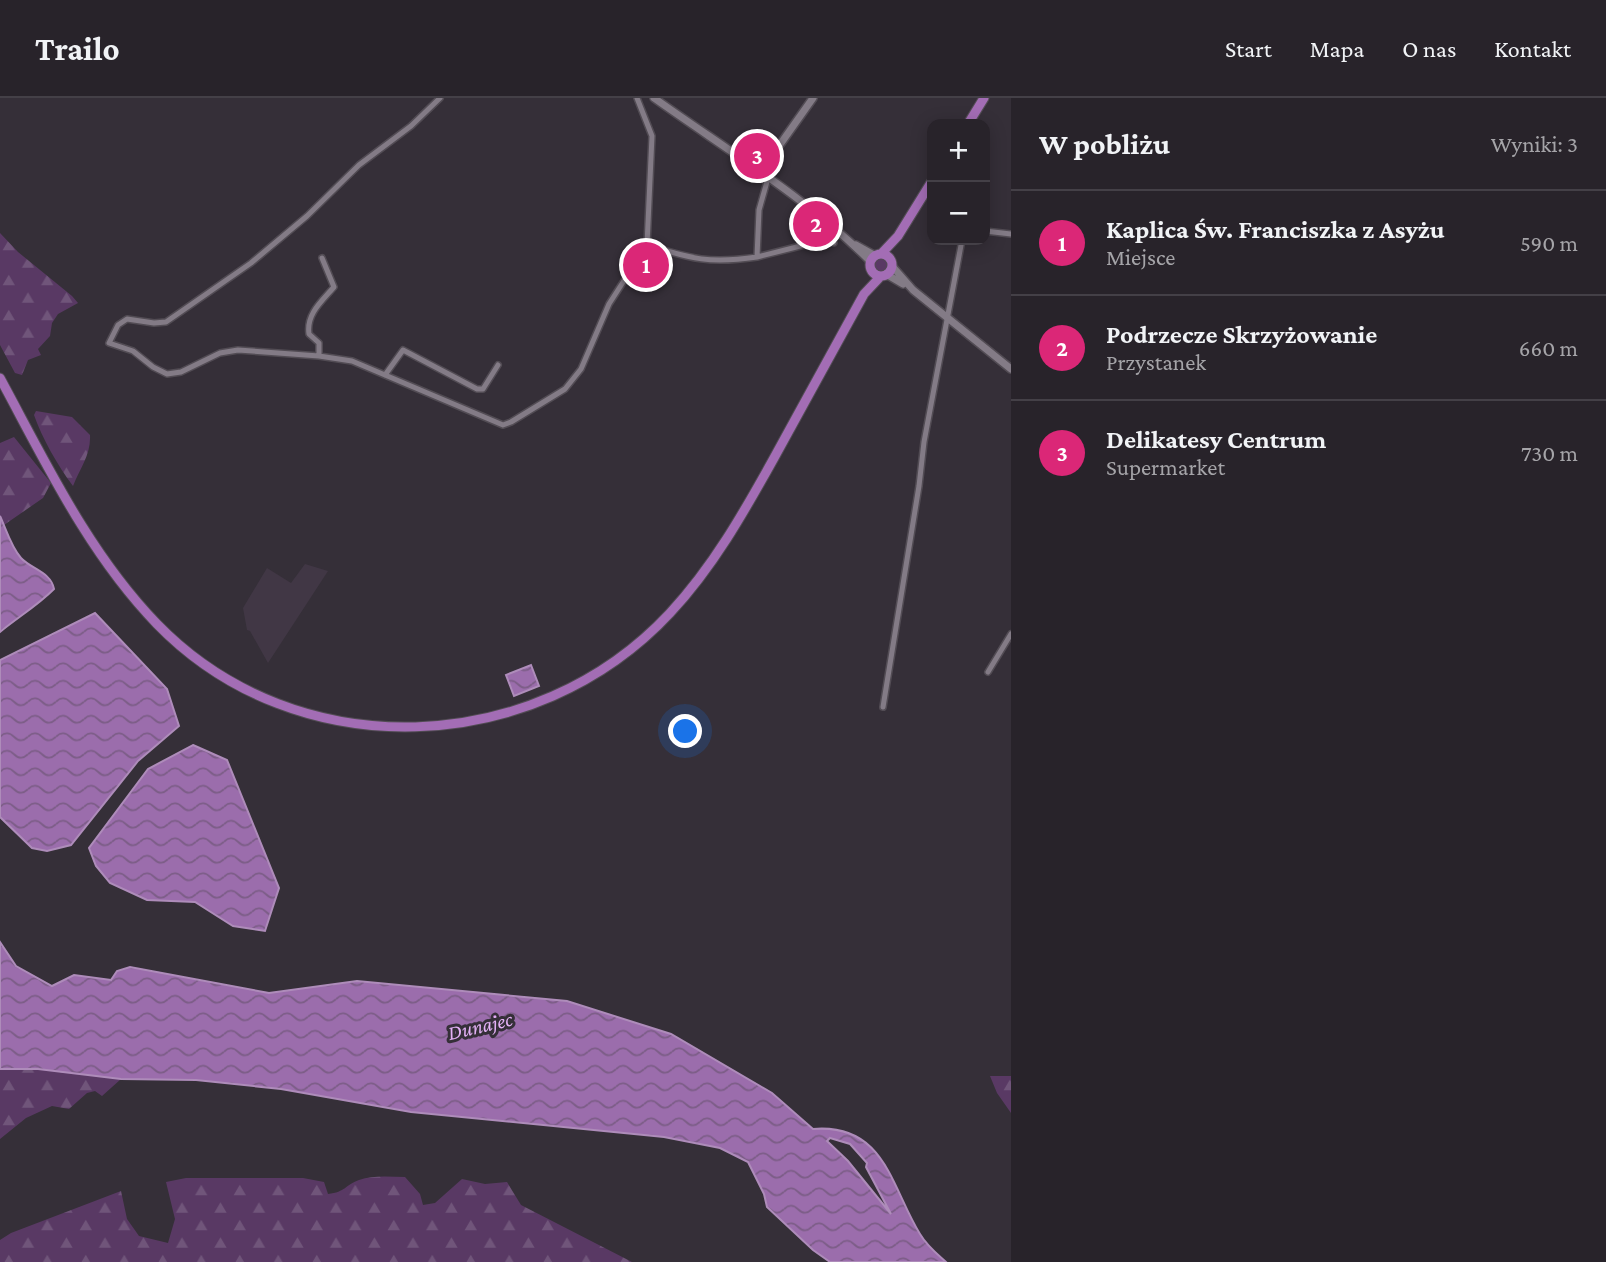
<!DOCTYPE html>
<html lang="pl">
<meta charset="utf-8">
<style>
:root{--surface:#28232a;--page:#342f36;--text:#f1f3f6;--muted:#a5a4a8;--line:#444047;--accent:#db2777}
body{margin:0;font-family:"Crimson Pro",serif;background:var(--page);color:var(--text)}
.controls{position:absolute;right:21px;top:21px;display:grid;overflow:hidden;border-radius:14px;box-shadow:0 4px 18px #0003}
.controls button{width:63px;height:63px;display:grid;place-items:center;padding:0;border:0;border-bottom:2px solid var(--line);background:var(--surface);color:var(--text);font:35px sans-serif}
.you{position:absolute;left:686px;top:634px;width:24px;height:24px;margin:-18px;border:5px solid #fff;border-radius:50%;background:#1a73e8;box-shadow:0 0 0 10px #1a73e833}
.badge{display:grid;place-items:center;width:46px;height:46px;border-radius:50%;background:var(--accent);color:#fff;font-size:23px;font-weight:700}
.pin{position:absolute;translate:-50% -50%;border:4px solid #fff;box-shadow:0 2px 7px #0006}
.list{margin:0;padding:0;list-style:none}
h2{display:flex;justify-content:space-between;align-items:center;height:91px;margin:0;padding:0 28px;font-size:30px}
h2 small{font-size:23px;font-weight:400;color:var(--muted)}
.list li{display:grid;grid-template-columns:46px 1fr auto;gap:21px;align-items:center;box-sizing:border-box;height:105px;padding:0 28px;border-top:2px solid var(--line)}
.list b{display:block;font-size:26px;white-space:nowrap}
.list p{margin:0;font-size:23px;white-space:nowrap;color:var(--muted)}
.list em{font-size:23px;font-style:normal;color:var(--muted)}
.map{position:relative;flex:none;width:1011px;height:1164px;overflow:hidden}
header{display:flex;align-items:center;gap:42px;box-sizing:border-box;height:98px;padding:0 35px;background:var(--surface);border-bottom:2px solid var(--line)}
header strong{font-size:33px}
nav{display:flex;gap:38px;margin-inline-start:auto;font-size:24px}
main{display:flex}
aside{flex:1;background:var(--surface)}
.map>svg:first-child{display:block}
</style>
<header>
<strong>Trailo</strong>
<nav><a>Start</a><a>Mapa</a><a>O nas</a><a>Kontakt</a></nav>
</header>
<main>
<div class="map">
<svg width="1011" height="1164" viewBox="0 0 1011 1164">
<defs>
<pattern id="forest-firs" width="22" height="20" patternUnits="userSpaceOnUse" patternTransform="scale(1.75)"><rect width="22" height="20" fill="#593964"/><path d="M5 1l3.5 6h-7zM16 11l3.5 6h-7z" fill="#70557a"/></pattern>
<pattern id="water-waves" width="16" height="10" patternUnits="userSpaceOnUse" patternTransform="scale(1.75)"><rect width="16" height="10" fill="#9b6dac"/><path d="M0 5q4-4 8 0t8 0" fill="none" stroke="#7c5d87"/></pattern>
</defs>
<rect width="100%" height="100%" fill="#352f38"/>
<path fill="#413745" d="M 305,466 L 328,473 L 268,565 L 250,533 L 247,532 L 243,510 L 267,470 L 291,485 Z"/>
<path fill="#593964" d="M873 167a8 8 0 1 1 16 0a8 8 0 1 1-16 0Z"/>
<path fill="url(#forest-firs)" d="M 0,135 L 18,154 L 72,198 L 78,205 L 58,216 L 52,225 L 50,238 L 38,251 L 41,257 L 28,262 L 22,277 L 15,275 L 0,247 Z
M 36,313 L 72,319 L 90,337 C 91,357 80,370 73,388 C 58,368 42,340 34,317 Z
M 14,339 L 51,385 L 43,400 L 4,427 L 0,418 L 0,345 Z
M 0,971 L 38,971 L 121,981 L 102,998 L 95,993 L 87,995 L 69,1011 L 52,1008 L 26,1020 L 0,1041 Z
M 990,978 L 1011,978 L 1011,1015 L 997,995 Z
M 405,1079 L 420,1096 L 423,1107 L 435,1105 L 462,1081 L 485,1086 L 507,1084 L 521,1107 L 632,1164 L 0,1164 L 0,1142 L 11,1135 L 121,1093 L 127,1121 L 139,1138 L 168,1145 L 175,1121 L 166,1084 L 186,1080 L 303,1080 L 324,1084 L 328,1096 C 346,1094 345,1087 359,1082 C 373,1077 390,1079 405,1079 Z"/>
<path fill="url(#water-waves)" stroke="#ae8cba" stroke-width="2" fill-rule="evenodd" d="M 0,418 C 6,431 11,449 21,460 C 31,471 51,474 54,491 C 37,508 18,519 0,534 Z
M 95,515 L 167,591 L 179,628 L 138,663 L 71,747 L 47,753 L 32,750 L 0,719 L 0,562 Z
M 531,567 L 539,588 L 514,598 L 506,577 Z
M 193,647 L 227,662 L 279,790 L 265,833 L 233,828 L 195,804 L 147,802 L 110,785 L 96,768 L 89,750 L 148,671 Z
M 0,844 L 16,868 L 52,888 L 74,877 L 111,882 L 117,873 L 130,869 L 269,895 L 357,883 L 567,903 L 671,936 L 772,995 L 813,1031 C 885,1025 891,1089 920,1136 C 927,1148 936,1155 946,1164 L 830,1164 L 813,1152 L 767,1109 L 764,1096 L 748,1064 L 720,1050 L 664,1039 L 411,1014 L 281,991 L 196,982 L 121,981 L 38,971 L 0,971 ZM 830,1040 L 850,1046 L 867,1065 L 866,1069 L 891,1116 L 848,1063 L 827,1043 Z"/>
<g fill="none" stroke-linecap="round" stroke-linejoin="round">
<defs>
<path id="minor" d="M 440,0 L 411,28 L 359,67 L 307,118 L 251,165 L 166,224 L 154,225 L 127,221 L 118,227 L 109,245 L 133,253 L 153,269 L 167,276 L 181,274 L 220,255 L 238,252 L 319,258 L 352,263 L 503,327 L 511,324 L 565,291 L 581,271 L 609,206 L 647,147 L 652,38 L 637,0
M 768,80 L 759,112 L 757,159 L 824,142 L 834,145
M 985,133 L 1011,136
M 647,147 C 692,161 710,166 757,159
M 319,258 L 319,245 L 309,236 C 306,216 322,203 334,189 L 322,160
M 385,277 L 403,252 L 477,291 L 483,291 L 498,267
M 988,574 L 1011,536
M 883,609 L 919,388 L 924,344 L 962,142"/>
<path id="tertiary" d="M 654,0 C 727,52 807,100 870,163
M 764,77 L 779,48 L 813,0
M 856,147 L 874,157
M 892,168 L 913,192 L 1011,271
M 886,176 L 903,186"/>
<path id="primary" d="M 968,26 L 984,0
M870 167a11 11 0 1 1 22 0a11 11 0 1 1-22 0Z
M 881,156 L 898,138 L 932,83
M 0,280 C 46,365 89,456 157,526 C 297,670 535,660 670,515 C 713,469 744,414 774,360 C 804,305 834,251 864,196 L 881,178"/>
</defs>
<use href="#minor" stroke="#524c54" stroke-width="8"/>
<use href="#tertiary" stroke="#524c54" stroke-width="10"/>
<use href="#primary" stroke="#524c54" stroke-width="11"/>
<use href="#minor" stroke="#837b86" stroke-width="5"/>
<use href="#tertiary" stroke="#837b86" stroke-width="7"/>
<use href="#primary" stroke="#a36db5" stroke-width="9"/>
</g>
<g text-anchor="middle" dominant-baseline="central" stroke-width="6" stroke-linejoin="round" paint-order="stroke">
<g font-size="21" font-style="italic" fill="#e4b1f6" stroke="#352f38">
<text transform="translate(480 928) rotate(-13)">Dunajec</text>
</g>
</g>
</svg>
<div class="controls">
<button>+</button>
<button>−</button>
</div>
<div class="you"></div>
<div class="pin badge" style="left:646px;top:167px">1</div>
<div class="pin badge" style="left:816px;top:126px">2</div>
<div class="pin badge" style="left:757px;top:58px">3</div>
</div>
<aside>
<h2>W pobliżu<small>Wyniki: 3</small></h2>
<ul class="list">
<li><span class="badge">1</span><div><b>Kaplica Św. Franciszka z Asyżu</b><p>Miejsce</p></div><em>590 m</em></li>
<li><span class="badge">2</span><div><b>Podrzecze Skrzyżowanie</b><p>Przystanek</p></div><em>660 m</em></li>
<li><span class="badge">3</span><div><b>Delikatesy Centrum</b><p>Supermarket</p></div><em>730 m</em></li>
</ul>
</aside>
</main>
